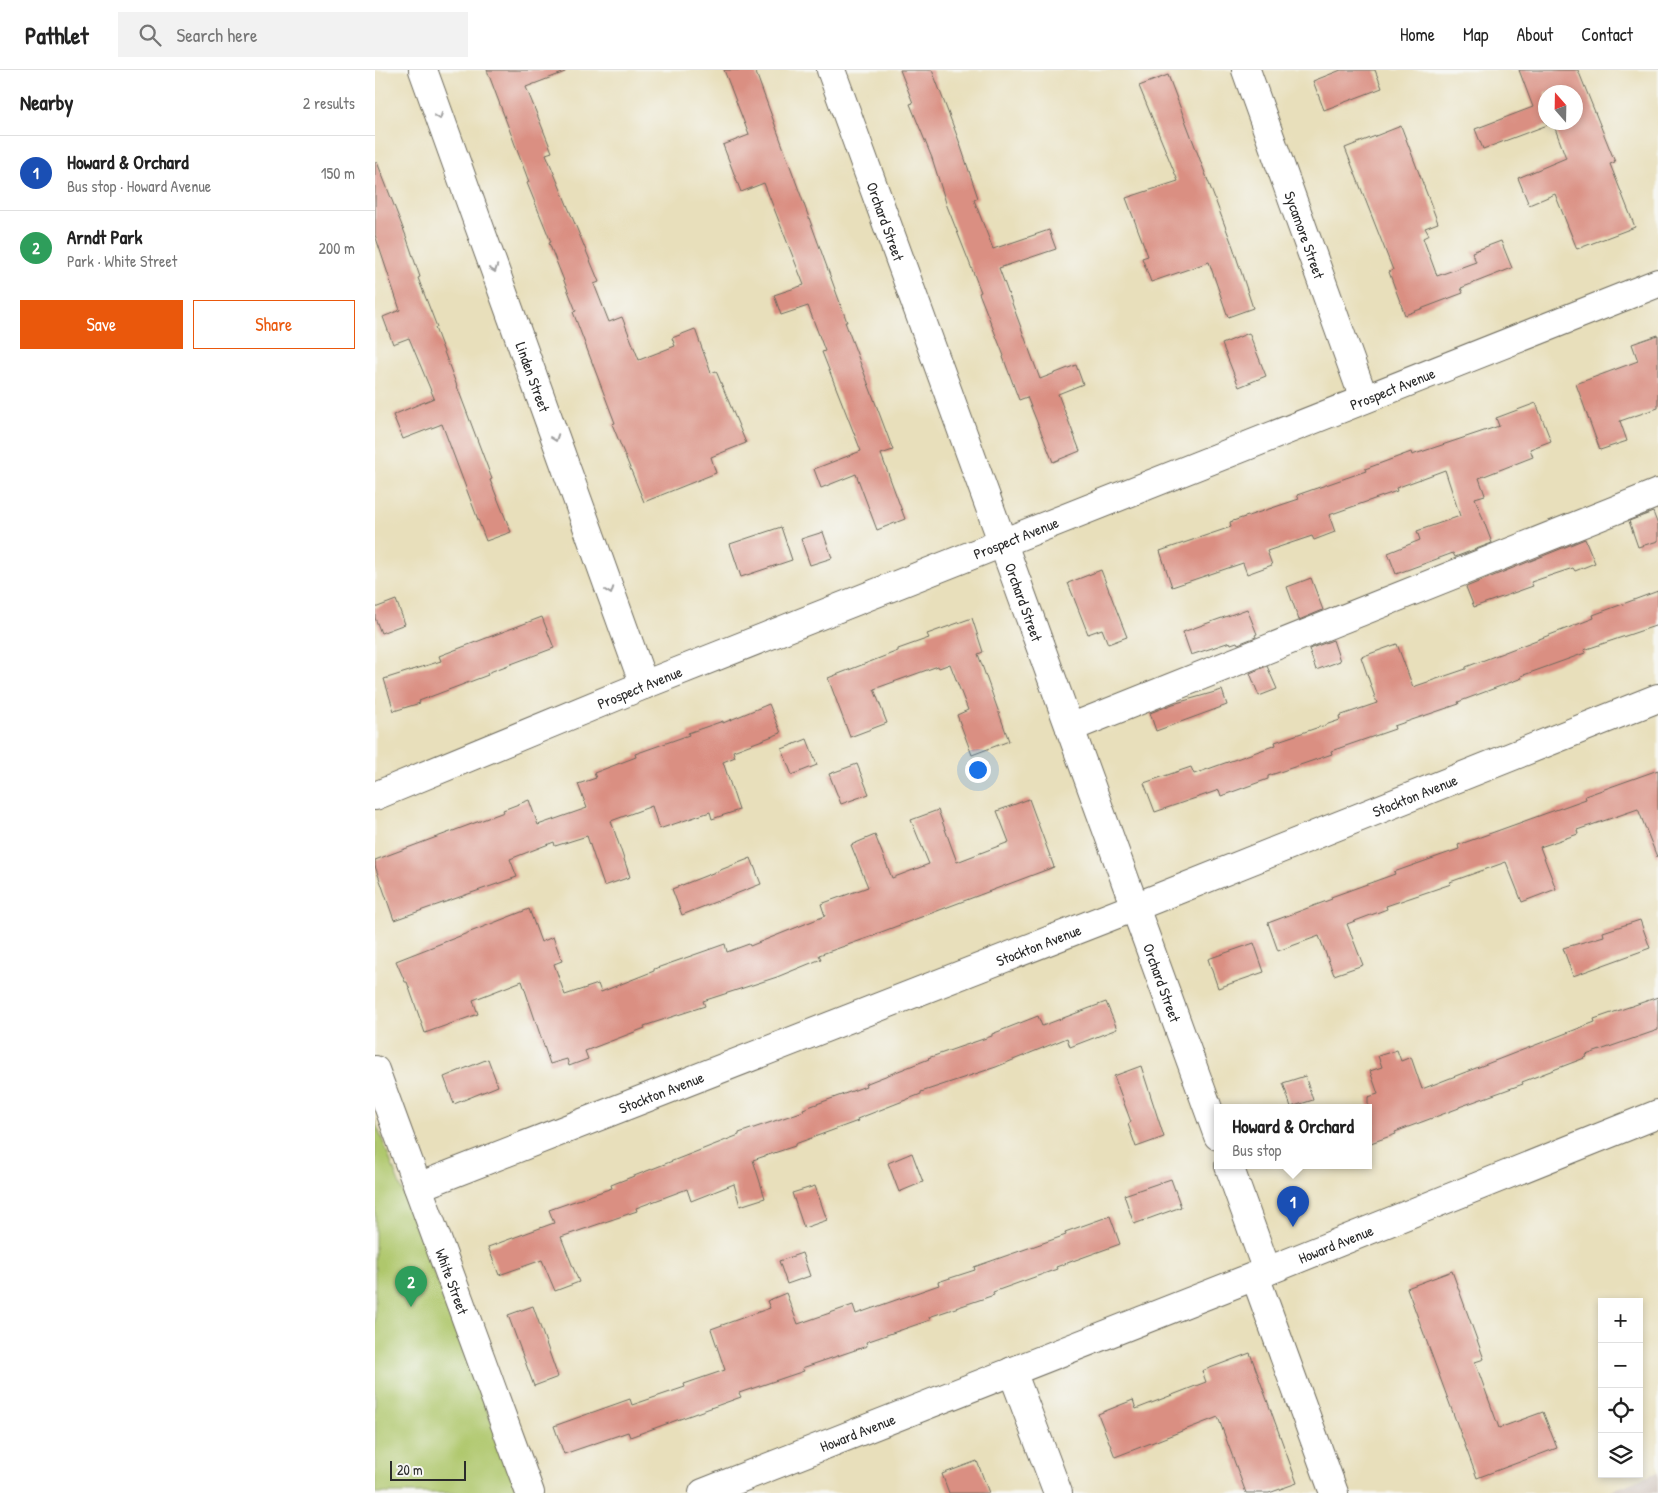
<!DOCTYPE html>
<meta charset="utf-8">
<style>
:root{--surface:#fff;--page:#f2f2f2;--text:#222;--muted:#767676;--line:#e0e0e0;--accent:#ea580c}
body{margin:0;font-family:"Patrick Hand",sans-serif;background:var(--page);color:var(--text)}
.controls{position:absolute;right:15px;bottom:15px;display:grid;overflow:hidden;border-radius:0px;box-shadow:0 2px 8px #0003}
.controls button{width:45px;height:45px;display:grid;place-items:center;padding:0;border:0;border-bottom:1px solid var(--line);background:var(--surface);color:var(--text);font:25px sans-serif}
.compass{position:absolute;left:1163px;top:15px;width:45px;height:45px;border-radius:50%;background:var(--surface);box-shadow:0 2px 8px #0003;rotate:340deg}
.scale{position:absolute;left:15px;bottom:12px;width:76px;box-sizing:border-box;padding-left:5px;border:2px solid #2b2b2b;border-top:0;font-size:14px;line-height:18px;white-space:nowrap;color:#2b2b2b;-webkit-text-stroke:4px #f6f6f2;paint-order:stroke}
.you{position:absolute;left:602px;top:699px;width:18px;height:18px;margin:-12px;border:4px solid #fff;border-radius:50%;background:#1a73e8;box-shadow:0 0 0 8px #1a73e833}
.badge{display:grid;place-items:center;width:32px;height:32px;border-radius:50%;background:var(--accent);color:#fff;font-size:16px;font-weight:700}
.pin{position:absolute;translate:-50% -41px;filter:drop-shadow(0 1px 2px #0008)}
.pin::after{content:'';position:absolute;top:26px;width:18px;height:15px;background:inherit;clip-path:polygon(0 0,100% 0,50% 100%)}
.popup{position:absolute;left:839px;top:1034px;width:158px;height:65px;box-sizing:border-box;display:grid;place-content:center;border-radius:0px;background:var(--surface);filter:drop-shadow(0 1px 4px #0005);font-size:16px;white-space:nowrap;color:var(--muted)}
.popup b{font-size:19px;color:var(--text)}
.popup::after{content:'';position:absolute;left:50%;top:100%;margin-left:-10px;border:10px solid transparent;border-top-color:var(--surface)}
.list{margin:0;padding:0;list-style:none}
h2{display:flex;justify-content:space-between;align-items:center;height:65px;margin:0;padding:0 20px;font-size:21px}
h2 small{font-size:16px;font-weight:400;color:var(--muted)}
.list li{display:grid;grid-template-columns:32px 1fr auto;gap:15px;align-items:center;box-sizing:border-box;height:75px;padding:0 20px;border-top:1px solid var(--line)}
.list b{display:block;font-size:19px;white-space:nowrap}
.list p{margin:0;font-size:16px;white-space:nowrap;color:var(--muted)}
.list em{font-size:16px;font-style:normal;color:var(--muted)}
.actions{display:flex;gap:10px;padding:15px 20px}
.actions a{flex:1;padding:11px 0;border:1px solid var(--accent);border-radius:0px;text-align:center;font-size:18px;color:var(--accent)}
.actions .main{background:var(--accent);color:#fff}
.icon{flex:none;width:28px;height:28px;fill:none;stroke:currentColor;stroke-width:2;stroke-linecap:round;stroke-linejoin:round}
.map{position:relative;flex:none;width:1283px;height:1423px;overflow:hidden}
header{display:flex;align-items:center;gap:30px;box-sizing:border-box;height:70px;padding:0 25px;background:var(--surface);border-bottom:1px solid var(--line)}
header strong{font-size:24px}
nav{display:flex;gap:28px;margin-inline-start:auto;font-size:18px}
.search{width:350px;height:45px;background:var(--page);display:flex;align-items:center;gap:12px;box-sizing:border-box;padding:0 18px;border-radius:0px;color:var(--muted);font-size:19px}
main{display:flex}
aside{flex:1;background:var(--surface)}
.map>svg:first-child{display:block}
</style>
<header>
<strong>Pathlet</strong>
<div class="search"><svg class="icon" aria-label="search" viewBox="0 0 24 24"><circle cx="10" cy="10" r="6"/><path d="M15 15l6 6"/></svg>Search here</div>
<nav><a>Home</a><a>Map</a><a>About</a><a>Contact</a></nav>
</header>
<main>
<aside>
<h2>Nearby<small>2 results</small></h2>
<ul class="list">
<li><span class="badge" style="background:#1a4fb4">1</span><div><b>Howard &amp; Orchard</b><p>Bus stop · Howard Avenue</p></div><em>150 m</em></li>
<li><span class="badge" style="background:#2e9e5b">2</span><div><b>Arndt Park</b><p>Park · White Street</p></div><em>200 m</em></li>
</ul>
<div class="actions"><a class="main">Save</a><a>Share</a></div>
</aside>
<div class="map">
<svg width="1283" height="1423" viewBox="0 0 1283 1423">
<rect width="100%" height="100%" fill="#f6f6f2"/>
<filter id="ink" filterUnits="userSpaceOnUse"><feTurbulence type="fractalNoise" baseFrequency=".02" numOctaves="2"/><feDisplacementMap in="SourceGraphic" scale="10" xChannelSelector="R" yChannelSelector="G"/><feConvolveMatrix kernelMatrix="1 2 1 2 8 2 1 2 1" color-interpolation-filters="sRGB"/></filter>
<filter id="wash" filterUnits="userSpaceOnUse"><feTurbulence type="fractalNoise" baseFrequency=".0096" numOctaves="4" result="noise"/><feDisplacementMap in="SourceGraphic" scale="20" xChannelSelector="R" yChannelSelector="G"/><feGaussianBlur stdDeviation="1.12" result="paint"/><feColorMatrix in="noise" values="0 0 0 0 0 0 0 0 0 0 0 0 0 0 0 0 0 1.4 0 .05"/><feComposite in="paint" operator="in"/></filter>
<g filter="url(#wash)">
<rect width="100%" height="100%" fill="#e8dfbb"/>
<path fill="#cec1ba" d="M 1283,1402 L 1283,1423 L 1230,1423 Z"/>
<path fill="#afc76c" stroke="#6d794c" d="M 0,1051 L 144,1423 L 0,1423 Z"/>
<g id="blocks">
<path fill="#da8f82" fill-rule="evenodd" d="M 112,0 L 190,0 L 190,2 L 151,17 L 177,82 L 171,84 L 224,212 L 219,214 L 234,252 L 247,247 L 264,290 L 300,276 L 297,268 L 320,259 L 336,303 L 341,301 L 371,373 L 336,387 L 341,403 L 269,432 L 237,354 L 240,353 L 198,242 L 201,241 L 174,173 L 176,172 L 152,113 L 154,112 Z
M 349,0 L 380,0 L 472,252 L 470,252 L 518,380 L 506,384 L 530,449 L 502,460 L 481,404 L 446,418 L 439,399 L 486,381 L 447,282 L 450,281 L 433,236 L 406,245 L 399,225 L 429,215 L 389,113 L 366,122 L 348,75 L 374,65 Z
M 525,0 L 557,0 L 584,71 L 603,128 L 599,130 L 618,179 L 674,160 L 681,179 L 624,198 L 665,309 L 701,295 L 708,314 L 683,324 L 705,381 L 678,392 L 652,327 L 644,330 L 628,287 L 629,286 L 604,223 L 606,222 L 572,136 L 557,88 L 535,34 L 538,33 Z
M 966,0 L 1000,0 L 1007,18 L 949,40 L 938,11 Z
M 1144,0 L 1203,0 L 1240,92 L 1235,94 L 1260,157 L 1202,179 L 1180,124 L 1154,135 L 1143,108 L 1191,88 L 1178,53 L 1108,79 L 1100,59 L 1158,37 ZM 1170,22 L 1200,22 L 1200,52 L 1170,52 Z
M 793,5 L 858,177 L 878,238 L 853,247 L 834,192 L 776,212 L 767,188 L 773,186 L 751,128 L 803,111 L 764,16 Z
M 1026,56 L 1063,153 L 1050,158 L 1054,165 L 1048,168 L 1062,206 L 1101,192 L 1097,182 L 1126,171 L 1137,198 L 1086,218 L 1088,223 L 1030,245 L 1014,202 L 1018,200 L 970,78 Z
M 2,92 L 31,166 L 45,207 L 43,208 L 62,257 L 60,258 L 117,409 L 115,410 L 136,462 L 111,471 L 67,354 L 28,369 L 18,345 L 59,328 L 34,268 L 18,274 L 8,247 L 25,240 L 0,165 L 0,93 Z
M 874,263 L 891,306 L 864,317 L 847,274 Z
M 1283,265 L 1283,338 L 1245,351 L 1252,371 L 1225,380 L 1201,314 L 1263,291 L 1257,274 Z
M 1161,333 L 1176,371 L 1155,379 L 1158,387 L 1104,408 L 1110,425 L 1100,428 L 1117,473 L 1080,487 L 1078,483 L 1021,504 L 1013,483 L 1045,470 L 1042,461 L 1085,446 L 1070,400 L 1021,418 L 1022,421 L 954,445 L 960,462 L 939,470 L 937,466 L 892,481 L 897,495 L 872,504 L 868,493 L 797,517 L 785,481 L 856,457 L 855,452 L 924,429 L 922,425 L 991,401 L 990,399 L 1036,382 L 1037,385 L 1124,356 L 1121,348 Z
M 1278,442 L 1283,455 L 1283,471 L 1263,477 L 1254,451 Z
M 406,457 L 417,490 L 366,507 L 355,474 Z
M 448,462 L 457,488 L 435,495 L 426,469 Z
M 1210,469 L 1220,493 L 1200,501 L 1198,498 L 1156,512 L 1158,516 L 1099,537 L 1091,517 Z
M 726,500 L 752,567 L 733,574 L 727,559 L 713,564 L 693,513 Z
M 936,508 L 948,540 L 924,550 L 912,517 Z
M 1283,521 L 1283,555 L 1209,580 L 1210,583 L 1146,606 L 1147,608 L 1083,632 L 1084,634 L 1019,656 L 1020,659 L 956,681 L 957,684 L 893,706 L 893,709 L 846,726 L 844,720 L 780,742 L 769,713 L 816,697 L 819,704 L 901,675 L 900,672 L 965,650 L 964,646 L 1002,633 L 986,587 L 1022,574 L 1038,617 L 1091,599 L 1091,597 L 1219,548 L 1218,545 Z
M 21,530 L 30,554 L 6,563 L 0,548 L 0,538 Z
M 872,539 L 882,564 L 880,565 L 881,567 L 863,574 L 862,572 L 856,574 L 855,572 L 816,585 L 808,562 Z
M 167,547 L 179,578 L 112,603 L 113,605 L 44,631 L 45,633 L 19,641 L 9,609 L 66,591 L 64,586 Z
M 597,548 L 608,582 L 603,584 L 634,671 L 597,685 L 582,645 L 593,640 L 575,594 L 564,598 L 563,596 L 499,619 L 512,653 L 475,667 L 453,608 L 523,581 L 523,579 L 554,568 L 552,564 Z
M 958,570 L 965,591 L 941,600 L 934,579 Z
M 892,596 L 902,619 L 884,626 L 875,603 Z
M 847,620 L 852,635 L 781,661 L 775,643 L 798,634 Z
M 394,634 L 406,663 L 358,681 L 360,687 L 348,692 L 364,740 L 337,749 L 335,742 L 284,759 L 277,736 L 236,751 L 255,807 L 229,816 L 212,766 L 180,776 L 179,772 L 135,789 L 142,807 L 19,850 L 0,796 L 0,790 L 129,742 L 128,740 L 154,730 L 163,755 L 212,738 L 203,714 L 221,708 L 219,703 L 261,687 L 260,684 L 314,665 L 313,663 L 348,651 L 348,653 Z
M 432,669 L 442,695 L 417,705 L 407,679 Z
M 482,694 L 494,724 L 466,734 L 454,704 Z
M 1283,700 L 1283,786 L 1282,787 L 1263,739 L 1202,760 L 1203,764 L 1165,777 L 1181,819 L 1147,832 L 1131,792 L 1075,812 L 1076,814 L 1011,836 L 1012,839 L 972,854 L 988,895 L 959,905 L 944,866 L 903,881 L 893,853 L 957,829 L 956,827 L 1020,804 L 1019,802 L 1084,779 L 1083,775 L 1211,729 L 1210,726 Z
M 654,729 L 679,797 L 501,864 L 501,865 L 444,885 L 446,889 L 402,907 L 328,931 L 330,936 L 269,956 L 270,958 L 210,981 L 213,989 L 194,996 L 192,989 L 175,994 L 147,911 L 98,930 L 103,944 L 50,963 L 32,912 L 30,912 L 21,891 L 154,839 L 166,872 L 178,867 L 187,891 L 179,894 L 190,925 L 223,914 L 226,922 L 279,901 L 279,899 L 350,874 L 352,882 L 374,874 L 375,876 L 450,846 L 446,834 L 493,817 L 476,775 L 500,765 L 517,808 L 554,794 L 536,750 L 563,740 L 582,792 L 634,772 L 622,741 Z
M 376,788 L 386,814 L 307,845 L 297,819 Z
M 1265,850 L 1275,878 L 1198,906 L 1188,878 L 1229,866 L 1228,862 Z
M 879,873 L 889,902 L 843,918 L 833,889 Z
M 1283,927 L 1283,960 L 1211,985 L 1212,987 L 1147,1012 L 1148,1014 L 1084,1037 L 1084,1038 L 1020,1062 L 1021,1064 L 993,1074 L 993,1027 L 1003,1024 L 995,1001 L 1007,997 L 1003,986 L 1022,980 L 1026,991 L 1036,987 L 1047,1019 L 1220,952 L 1219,949 Z
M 731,932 L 742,959 L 695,977 L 692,968 L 621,997 L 546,1022 L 546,1024 L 482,1049 L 483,1051 L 420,1074 L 420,1076 L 378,1090 L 390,1128 L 365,1136 L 359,1114 L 316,1131 L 312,1119 L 261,1138 L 262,1141 L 186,1167 L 204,1212 L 180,1221 L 167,1190 L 124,1205 L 113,1177 L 179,1153 L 174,1140 L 237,1118 L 236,1115 L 364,1065 L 364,1063 L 429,1041 L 428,1039 L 491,1016 L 490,1014 L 554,989 L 553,988 L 617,966 L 617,964 L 663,946 L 667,956 Z
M 113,989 L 123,1016 L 79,1034 L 69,1007 Z
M 766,996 L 789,1067 L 761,1077 L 753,1054 L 756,1052 L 739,1006 Z
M 930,1006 L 938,1030 L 916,1037 L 908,1013 Z
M 537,1083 L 548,1112 L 524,1122 L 513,1093 Z
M 796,1109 L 806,1137 L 759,1154 L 749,1125 Z
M 440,1116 L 452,1150 L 429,1158 L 417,1123 Z
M 735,1146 L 745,1174 L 681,1197 L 682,1199 L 618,1222 L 619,1225 L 554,1247 L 555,1250 L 491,1272 L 492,1276 L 427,1298 L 429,1301 L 364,1323 L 366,1327 L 255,1367 L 253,1362 L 189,1384 L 179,1356 L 255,1329 L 257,1335 L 310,1317 L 309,1314 L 350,1300 L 336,1259 L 395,1238 L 392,1231 L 411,1223 L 423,1254 L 478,1235 L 481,1244 L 564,1215 L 563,1212 L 600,1200 L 599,1197 L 691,1165 L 690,1162 Z
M 427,1183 L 435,1206 L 412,1214 L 404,1191 Z
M 1077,1201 L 1109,1289 L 1100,1292 L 1124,1358 L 1168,1342 L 1182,1378 L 1102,1408 L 1032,1218 Z
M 158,1236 L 183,1307 L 159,1316 L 133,1245 Z
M 875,1283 L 922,1413 L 894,1423 L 871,1423 L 843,1347 L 740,1387 L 723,1344 L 758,1330 L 761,1339 L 831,1312 L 827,1301 Z
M 602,1391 L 614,1423 L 574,1423 L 567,1404 Z"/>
</g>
</g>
<g filter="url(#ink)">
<use href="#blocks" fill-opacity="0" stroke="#6d6a5d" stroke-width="1"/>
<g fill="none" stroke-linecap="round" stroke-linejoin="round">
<defs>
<g id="minor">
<path id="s1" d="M 48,0 L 269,615"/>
<path id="s2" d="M 456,0 L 843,1066"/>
<path id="s3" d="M 871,0 L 989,329"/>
<path d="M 695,658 L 1283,423"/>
<path id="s4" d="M 0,726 L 269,615 L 1283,213"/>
<path id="s5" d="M 0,1000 L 155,1423"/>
<path d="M 854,1096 L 892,1201"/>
<path id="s6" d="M 43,1117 L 760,837 L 1283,628"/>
<path d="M 880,1206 L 959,1423"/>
<path d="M 637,1301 L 683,1423"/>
<path id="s7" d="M 328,1423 L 880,1206 L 1283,1044"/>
</g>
</defs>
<use href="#minor" stroke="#6d6a5d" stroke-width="30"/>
<use href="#minor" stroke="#fff" stroke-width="28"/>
</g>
<defs><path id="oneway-chevron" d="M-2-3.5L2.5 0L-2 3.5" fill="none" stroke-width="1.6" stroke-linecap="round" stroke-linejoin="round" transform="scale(1.25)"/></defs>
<g stroke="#a0a0a0">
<use href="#oneway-chevron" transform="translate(64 46) rotate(70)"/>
<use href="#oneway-chevron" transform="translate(119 199) rotate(70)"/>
<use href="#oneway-chevron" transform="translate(180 368) rotate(70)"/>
<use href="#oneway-chevron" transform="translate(235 521) rotate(70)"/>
</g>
</g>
<g text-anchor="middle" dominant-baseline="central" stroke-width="4.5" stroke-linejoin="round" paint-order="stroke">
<g font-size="15" fill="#2b2b2b" stroke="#f6f6f2">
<text stroke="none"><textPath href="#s2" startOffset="161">Orchard Street</textPath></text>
<text stroke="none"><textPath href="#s3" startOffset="175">Sycamore Street</textPath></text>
<text stroke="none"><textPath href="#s1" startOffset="326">Linden Street</textPath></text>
<text stroke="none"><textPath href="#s4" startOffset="1096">Prospect Avenue</textPath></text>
<text stroke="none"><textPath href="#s4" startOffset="691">Prospect Avenue</textPath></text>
<text stroke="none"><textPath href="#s2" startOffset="566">Orchard Street</textPath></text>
<text stroke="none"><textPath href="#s4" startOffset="286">Prospect Avenue</textPath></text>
<text stroke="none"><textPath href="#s6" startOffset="1071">Stockton Avenue</textPath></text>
<text stroke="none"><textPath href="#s6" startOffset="666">Stockton Avenue</textPath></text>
<text stroke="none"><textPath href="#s2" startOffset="971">Orchard Street</textPath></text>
<text stroke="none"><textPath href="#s6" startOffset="261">Stockton Avenue</textPath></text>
<text stroke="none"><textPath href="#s7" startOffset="680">Howard Avenue</textPath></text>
<text stroke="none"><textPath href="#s5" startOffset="225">White Street</textPath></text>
<text stroke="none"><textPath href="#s7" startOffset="166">Howard Avenue</textPath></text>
</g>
</g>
</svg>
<div class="controls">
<button>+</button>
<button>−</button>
<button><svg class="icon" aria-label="locate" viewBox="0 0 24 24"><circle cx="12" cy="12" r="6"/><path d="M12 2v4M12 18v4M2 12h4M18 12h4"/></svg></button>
<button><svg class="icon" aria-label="layers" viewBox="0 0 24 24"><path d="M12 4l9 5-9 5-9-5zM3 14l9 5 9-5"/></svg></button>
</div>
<svg class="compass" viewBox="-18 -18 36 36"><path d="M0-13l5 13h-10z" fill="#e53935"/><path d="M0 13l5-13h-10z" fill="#767676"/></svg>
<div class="scale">20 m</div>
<div class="you"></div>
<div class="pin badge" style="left:918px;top:1157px;background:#1a4fb4">1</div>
<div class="popup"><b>Howard &amp; Orchard</b>Bus stop</div>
<div class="pin badge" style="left:36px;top:1237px;background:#2e9e5b">2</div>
</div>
</main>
